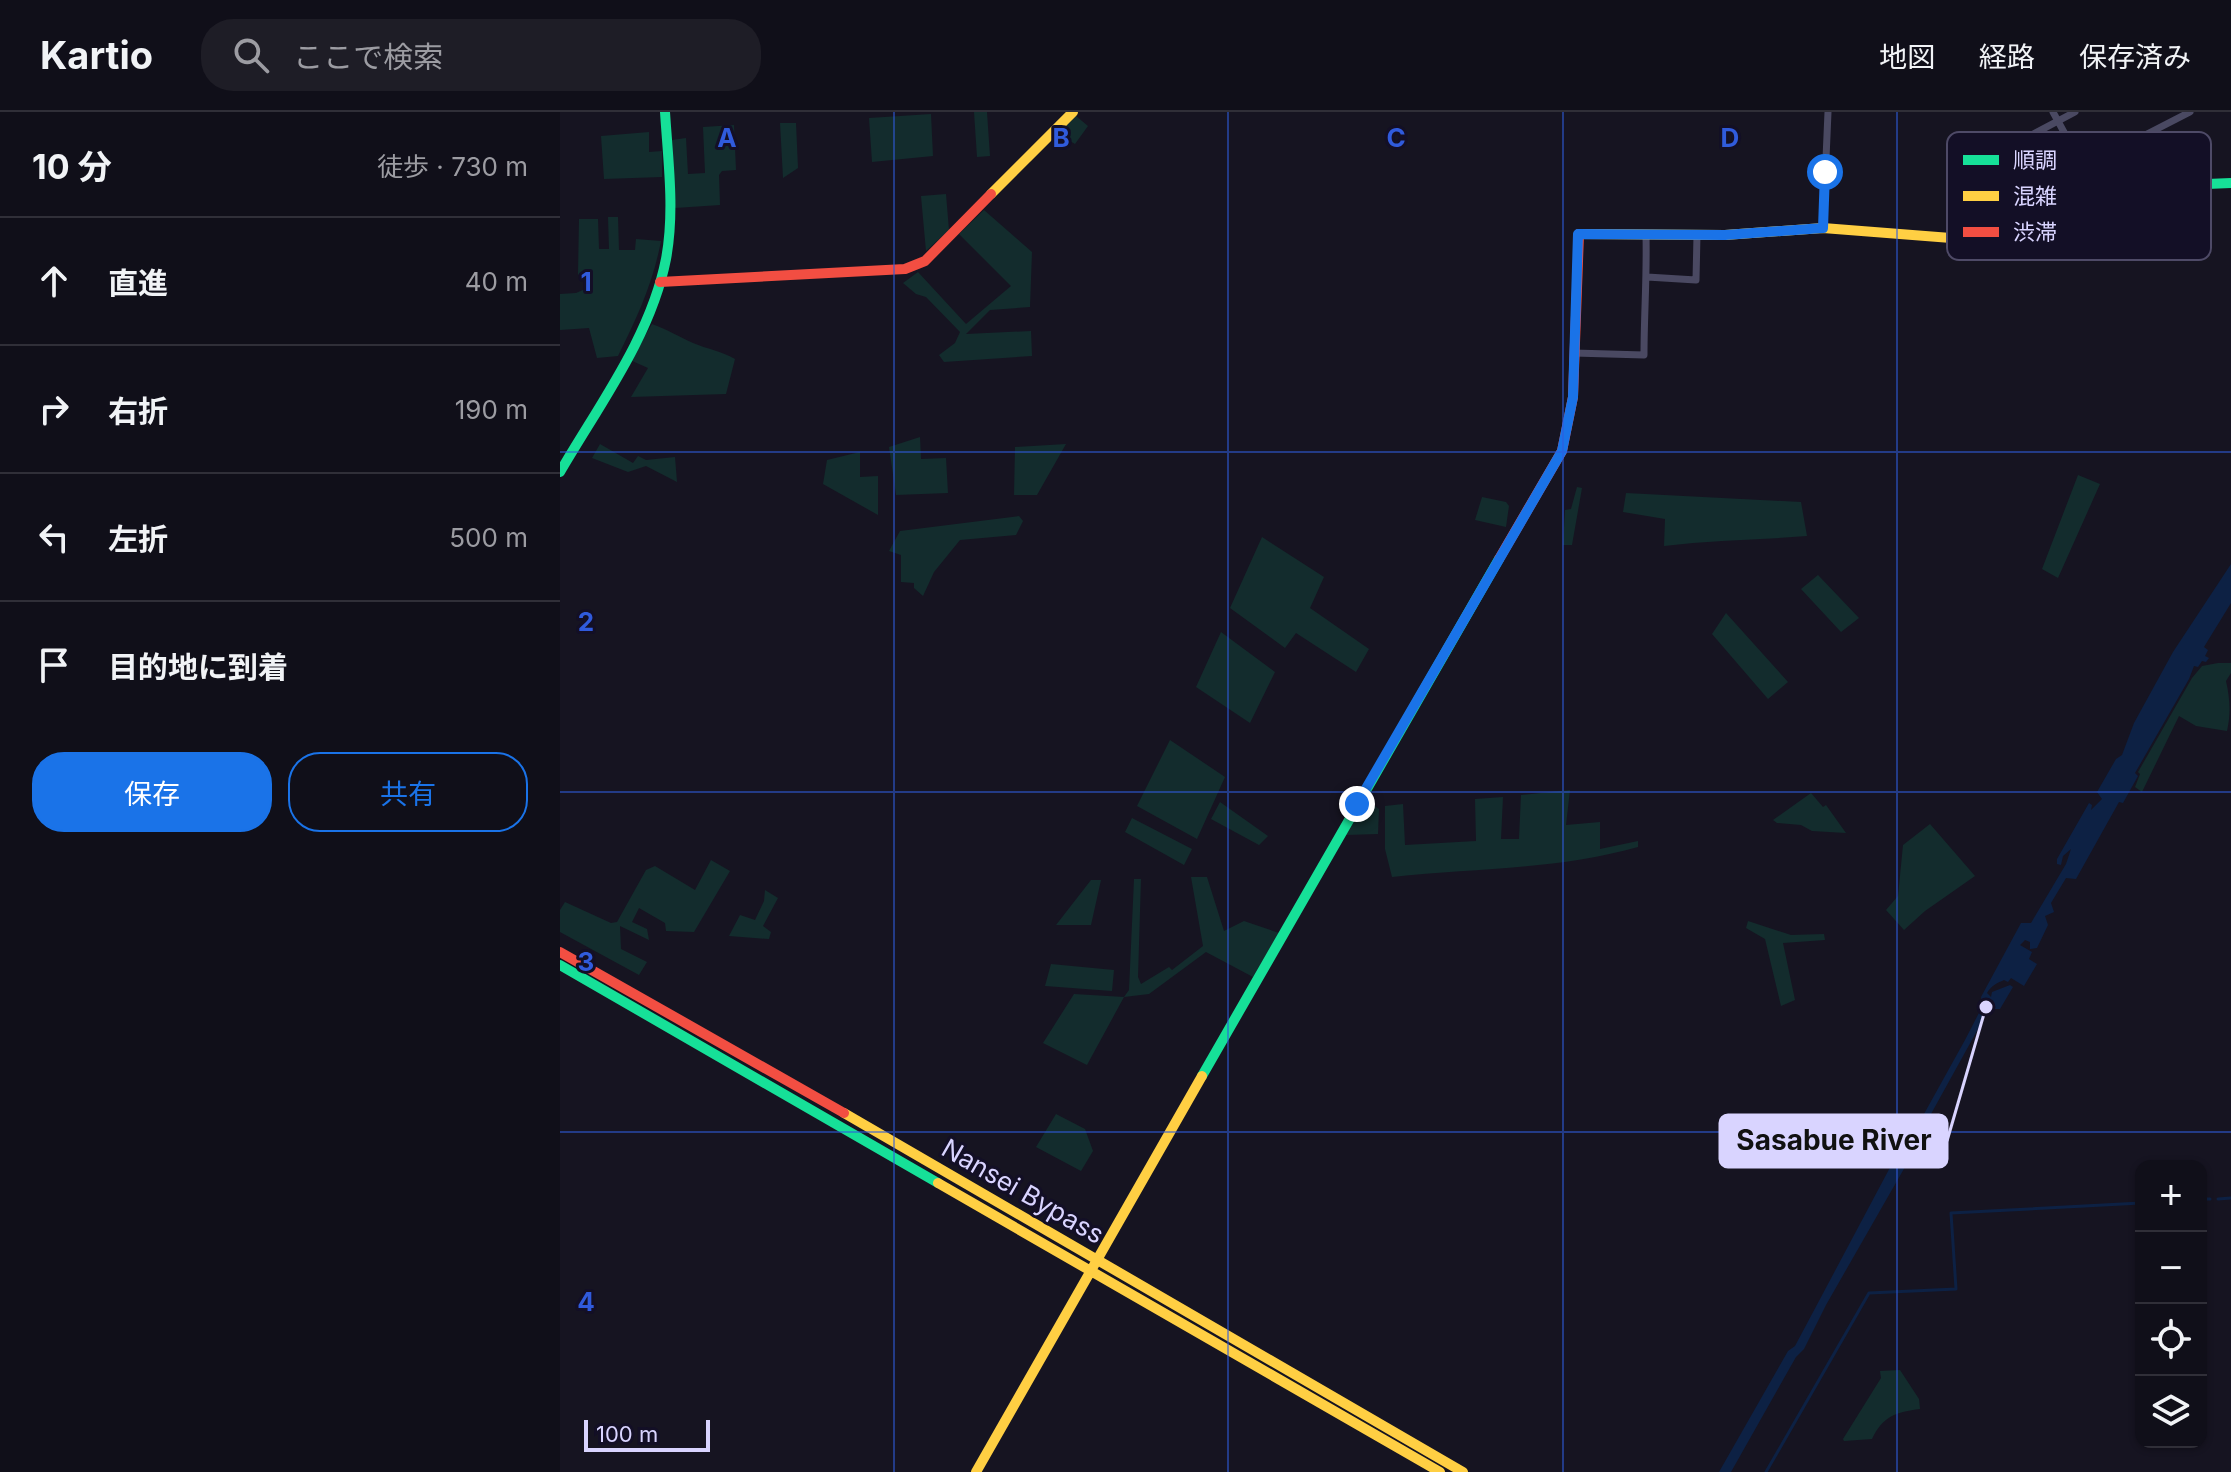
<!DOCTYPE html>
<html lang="ja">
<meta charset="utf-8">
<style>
:root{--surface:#100f19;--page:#1e1d26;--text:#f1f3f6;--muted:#9c9ca2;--line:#302f38;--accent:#1a73e8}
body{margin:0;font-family:Inter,"Noto Sans JP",sans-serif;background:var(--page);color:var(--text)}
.controls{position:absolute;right:24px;bottom:24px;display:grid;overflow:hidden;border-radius:16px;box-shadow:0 2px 6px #0004}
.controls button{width:72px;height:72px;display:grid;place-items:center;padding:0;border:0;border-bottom:2px solid var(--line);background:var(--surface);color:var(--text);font:40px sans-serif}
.scale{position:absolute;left:24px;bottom:20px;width:126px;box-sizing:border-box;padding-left:8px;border:4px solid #d9d4ff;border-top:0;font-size:22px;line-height:28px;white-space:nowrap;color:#d9d4ff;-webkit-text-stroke:6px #130f26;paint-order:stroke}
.stop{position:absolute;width:24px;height:24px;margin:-18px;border:6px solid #1a73e8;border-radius:50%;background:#fff}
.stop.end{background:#1a73e8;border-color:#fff;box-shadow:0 2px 8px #0008}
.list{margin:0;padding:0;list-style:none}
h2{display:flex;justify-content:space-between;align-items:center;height:104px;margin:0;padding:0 32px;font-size:34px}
h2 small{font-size:26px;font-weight:400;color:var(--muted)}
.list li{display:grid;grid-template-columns:52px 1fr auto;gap:24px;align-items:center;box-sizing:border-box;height:128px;padding:0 32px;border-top:2px solid var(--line)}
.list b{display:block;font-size:30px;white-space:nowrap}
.list em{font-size:26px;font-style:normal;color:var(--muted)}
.actions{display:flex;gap:16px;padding:24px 32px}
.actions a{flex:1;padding:18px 0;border:2px solid var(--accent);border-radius:32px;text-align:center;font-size:28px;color:var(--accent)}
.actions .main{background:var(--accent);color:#fff}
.icon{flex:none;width:44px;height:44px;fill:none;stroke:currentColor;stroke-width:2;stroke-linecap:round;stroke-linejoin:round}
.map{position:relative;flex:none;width:1671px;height:1360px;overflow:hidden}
header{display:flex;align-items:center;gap:48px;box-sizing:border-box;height:112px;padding:0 40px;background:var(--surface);border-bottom:2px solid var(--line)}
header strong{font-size:38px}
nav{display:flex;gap:44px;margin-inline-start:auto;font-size:28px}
.search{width:560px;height:72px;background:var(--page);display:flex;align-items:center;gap:20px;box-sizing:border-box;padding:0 28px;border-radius:32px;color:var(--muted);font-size:30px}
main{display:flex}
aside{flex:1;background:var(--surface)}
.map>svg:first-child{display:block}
</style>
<header>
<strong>Kartio</strong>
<div class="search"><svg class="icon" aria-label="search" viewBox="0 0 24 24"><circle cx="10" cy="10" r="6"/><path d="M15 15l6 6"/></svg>ここで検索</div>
<nav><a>地図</a><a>経路</a><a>保存済み</a></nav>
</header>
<main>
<aside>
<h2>10 分<small>徒歩 · 730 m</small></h2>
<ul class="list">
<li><svg class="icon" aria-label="ahead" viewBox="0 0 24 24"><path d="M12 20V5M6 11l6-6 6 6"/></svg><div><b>直進</b></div><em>40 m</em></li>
<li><svg class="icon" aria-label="right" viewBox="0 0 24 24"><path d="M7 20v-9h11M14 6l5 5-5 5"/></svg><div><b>右折</b></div><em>190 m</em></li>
<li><svg class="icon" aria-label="left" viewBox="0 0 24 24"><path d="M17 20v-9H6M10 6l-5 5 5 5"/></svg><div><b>左折</b></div><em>500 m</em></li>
<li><svg class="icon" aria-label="arrive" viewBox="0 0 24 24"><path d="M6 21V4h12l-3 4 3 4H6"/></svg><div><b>目的地に到着</b></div></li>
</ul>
<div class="actions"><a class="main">保存</a><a>共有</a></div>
</aside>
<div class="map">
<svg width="1671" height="1360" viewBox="0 0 1671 1360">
<rect width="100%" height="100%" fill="#161421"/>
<path fill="#132c2d" d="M 414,0 L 427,0 L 430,44 L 417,45 Z
M 371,2 L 373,44 L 312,50 L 309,6 Z
M 516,4 L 528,14 L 515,32 L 500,23 L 502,18 Z
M 220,11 L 236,11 L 238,56 L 223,66 Z
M 174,13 L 176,58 L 162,59 L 159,63 L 160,93 L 115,96 L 112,28 L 126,26 L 128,62 L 145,61 L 143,15 Z
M 89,20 L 89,40 L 102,39 L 102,65 L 44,67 L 41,24 Z
M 1637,44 L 1653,69 L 1609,80 L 1605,73 L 1617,70 L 1611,59 L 1620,51 Z
M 386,82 L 389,118 L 366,139 L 361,84 Z
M 424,98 L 472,140 L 470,195 L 430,198 L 406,222 L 471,219 L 472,244 L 384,250 L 379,243 L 395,231 L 400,220 L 366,185 L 356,182 L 343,171 L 358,160 L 406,212 L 451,174 L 399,122 Z
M 48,105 L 58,105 L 59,138 L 75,138 L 76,127 L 101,129 C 93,171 77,206 58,244 L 37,246 L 29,216 L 0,218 L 0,182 L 16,181 L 30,175 L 18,162 L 19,107 L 38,107 L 39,137 L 49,137 Z
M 92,212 C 108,218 118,224 133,231 C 147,237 161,239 175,247 L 166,282 L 71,285 L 88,256 L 70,248 Z
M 360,325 L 361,347 L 386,346 L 388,381 L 336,383 L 329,335 Z
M 40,332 L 73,351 L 78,344 L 86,348 L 115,345 L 117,370 L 86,354 L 68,360 L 32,346 Z
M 506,332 L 477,383 L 454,383 L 455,335 Z
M 300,340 L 300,365 L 318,364 L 318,403 L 263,372 L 267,348 Z
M 1518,363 L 1540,372 L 1498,466 L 1482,457 Z
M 1017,375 L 1022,376 L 1012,433 L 1003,433 L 1005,398 L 1011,397 Z
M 1066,381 L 1241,390 L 1247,424 C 1199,428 1152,428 1104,434 L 1105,407 L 1063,400 Z
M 922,385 L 946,390 L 949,394 L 946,415 L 915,408 Z
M 459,404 L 463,409 L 456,423 L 400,428 L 374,460 L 363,484 L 354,476 L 354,471 L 341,470 L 341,443 L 329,439 L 340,419 Z
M 702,425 L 764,465 L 750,496 L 809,537 L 796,560 L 736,521 L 725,536 L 670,496 Z
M 1258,463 L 1299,506 L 1281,520 L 1241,477 Z
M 1166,501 L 1228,570 L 1208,587 L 1152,522 Z
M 661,520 L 715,560 L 690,611 L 636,575 Z
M 1658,551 L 1671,551 L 1671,561 L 1666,569 C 1670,587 1671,601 1667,619 L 1636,614 L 1619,604 L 1582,680 L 1575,675 L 1580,662 L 1578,660 L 1632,566 L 1642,554 Z
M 610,628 L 665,665 L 637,727 L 577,694 Z
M 1010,678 L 1006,713 L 1040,710 L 1040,737 L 1078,729 L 1078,735 C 996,758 916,756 832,765 L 825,737 L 825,694 L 843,692 L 845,733 L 916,729 L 915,687 L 943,685 L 941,727 L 959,727 L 961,683 Z
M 1251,681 L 1263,695 L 1266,693 L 1286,721 L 1252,719 L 1241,713 L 1217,711 L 1213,708 Z
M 660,690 L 708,724 L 699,733 L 651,707 Z
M 801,694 L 815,694 L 819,697 L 818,722 L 784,723 Z
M 572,706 L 632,737 L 624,753 L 565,720 Z
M 1370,712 L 1415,764 L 1365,799 L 1344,818 L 1326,798 L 1338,784 L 1343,733 Z
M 151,748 L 170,759 L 134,820 L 106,819 L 105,811 L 79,796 L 72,810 L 87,817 L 89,828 L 60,814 L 61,837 L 87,850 L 79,863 L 0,820 L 0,798 L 5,790 L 51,811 L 57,810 L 86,758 L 95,754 L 135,778 Z
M 631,765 L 647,765 L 664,819 L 684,809 L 719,821 L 693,865 L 646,840 L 589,882 L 564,885 L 527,953 L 483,931 L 514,882 L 564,885 L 569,878 L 574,767 L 581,767 L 578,865 L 581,872 L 609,855 L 612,858 L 643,834 Z
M 531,768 L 541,768 L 531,813 L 496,813 Z
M 205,778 L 218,786 L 203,814 L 211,820 L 209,827 L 169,824 L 180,803 L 195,808 L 204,789 Z
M 1188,809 L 1231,823 L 1264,822 L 1265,828 L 1223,831 L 1235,888 L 1221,894 L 1205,827 L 1186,816 Z
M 491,852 L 554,858 L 552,879 L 485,874 Z
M 496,1002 L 525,1017 L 533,1039 L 521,1059 L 476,1035 Z
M 1340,1258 L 1359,1287 L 1360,1297 C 1336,1300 1323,1304 1312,1327 L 1284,1329 L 1283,1327 L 1321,1266 L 1320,1259 Z"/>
<path fill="#0d2144" d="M 1671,452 L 1671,491 L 1644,535 L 1648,538 L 1645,544 L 1649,546 L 1646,550 L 1642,549 L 1638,555 L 1634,554 L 1629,567 L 1575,661 L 1578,664 L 1563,691 L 1559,690 L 1516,767 L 1506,766 L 1491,791 L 1494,800 L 1485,804 L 1488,813 L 1477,836 L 1470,837 L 1470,830 L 1465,828 L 1460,833 L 1472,840 L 1469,847 L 1477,852 L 1464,874 L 1451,866 L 1448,870 L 1444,868 C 1437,871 1431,874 1427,881 L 1431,885 L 1432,880 L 1450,873 L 1453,875 L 1440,897 L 1429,897 L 1371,1002 L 1353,1041 L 1266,1193 L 1244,1237 L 1236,1245 L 1171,1360 L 1159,1360 L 1228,1239 L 1235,1234 L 1334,1048 L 1349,1029 L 1405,928 L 1422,895 L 1421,885 L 1461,811 L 1471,811 L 1506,752 L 1511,737 L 1503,744 L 1501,753 L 1497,752 L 1497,747 L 1529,691 L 1532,693 L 1531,698 L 1542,687 L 1537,680 L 1556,647 L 1562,643 L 1574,611 L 1613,540 Z"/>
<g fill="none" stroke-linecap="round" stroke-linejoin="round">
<path stroke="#0d2144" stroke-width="3" d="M 1641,1087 L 1650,1087
M 1658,1087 L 1671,1086
M 1206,1360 L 1309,1181 L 1396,1177 L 1391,1101 L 1581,1091"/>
<path stroke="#4a4962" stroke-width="7" d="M 1493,0 L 1552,108
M 1523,55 L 1630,0
M 1263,116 L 1268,0
M 1392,127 L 1397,66 L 1402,60 L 1515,0
M 1424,129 L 1430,44
M 1087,165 L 1136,168 L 1137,123
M 1014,241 L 1084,243 C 1084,203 1087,164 1086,124"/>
<path stroke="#16e098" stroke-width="10" d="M 1492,134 L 1510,135 L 1584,92 L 1647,72 L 1671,71
M 0,360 C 39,293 91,224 106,147 C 115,99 108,48 105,0
M 0,853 L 378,1071
M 642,964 L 939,447"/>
<path stroke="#ffcf43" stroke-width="10" d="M 431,82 L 513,0
M 1019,122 L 1165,123 L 1263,116 L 1492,134
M 284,1001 L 903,1360
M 378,1071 L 880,1360
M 416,1360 L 642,964"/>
<path stroke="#f24e42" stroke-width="10" d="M 100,170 L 345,157 L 365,149 L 431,82
M 939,447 L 1002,339 L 1013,285 L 1019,122
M 0,840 L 284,1001"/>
</g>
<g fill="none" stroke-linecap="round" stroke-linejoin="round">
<path stroke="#1a73e8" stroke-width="10" d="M 797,692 L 1002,339 L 1013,285 L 1018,122 L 1165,123 L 1263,116 L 1265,60"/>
</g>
<path fill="none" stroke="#305bdc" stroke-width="2" stroke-opacity="0.55" d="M 334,0 L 334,1360M 668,0 L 668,1360M 1003,0 L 1003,1360M 1337,0 L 1337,1360M 0,340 L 1671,340M 0,680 L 1671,680M 0,1020 L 1671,1020"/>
<g text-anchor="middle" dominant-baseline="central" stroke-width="6" stroke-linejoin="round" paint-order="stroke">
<g font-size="26" fill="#d9d4ff" stroke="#130f26">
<text transform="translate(463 1079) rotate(30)">Nansei Bypass</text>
</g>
</g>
<rect x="1387" y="20" width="264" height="128" rx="12" fill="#130f26" stroke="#4e4a67" stroke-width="2"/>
<rect x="1403" y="43" width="36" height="10" fill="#16e098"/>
<rect x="1403" y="79" width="36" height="10" fill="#ffcf43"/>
<rect x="1403" y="115" width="36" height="10" fill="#f24e42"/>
<g font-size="22" fill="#d9d4ff">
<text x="1453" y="56">順調</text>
<text x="1453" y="92">混雑</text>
<text x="1453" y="128">渋滞</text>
</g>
<g font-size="26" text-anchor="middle" font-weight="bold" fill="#305bdc" stroke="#130f26" stroke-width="6" stroke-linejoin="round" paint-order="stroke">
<text x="167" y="35">A</text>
<text x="501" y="35">B</text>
<text x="836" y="35">C</text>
<text x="1170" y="35">D</text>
<text x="26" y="179">1</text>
<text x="26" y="519">2</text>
<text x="26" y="859">3</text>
<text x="26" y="1199">4</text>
</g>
<path fill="none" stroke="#d9d4ff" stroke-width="3" d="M1426 895L1387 1029"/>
<circle fill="#d9d4ff" stroke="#130f26" stroke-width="3" cx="1426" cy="895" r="8"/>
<rect fill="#d9d4ff" stroke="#d9d4ff" stroke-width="3" x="1160" y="1003" width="227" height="52" rx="8"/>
<g font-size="28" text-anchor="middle" font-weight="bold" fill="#111">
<text x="1274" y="1038">Sasabue River</text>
</g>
</svg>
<div class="controls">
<button>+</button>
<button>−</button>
<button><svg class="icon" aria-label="locate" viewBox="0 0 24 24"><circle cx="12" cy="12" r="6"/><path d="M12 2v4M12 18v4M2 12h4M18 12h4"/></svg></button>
<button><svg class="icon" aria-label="layers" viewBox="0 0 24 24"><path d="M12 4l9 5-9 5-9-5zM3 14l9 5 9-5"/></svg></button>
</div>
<div class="scale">100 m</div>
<div class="stop" style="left:1265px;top:60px"></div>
<div class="stop end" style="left:797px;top:692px"></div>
</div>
</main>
